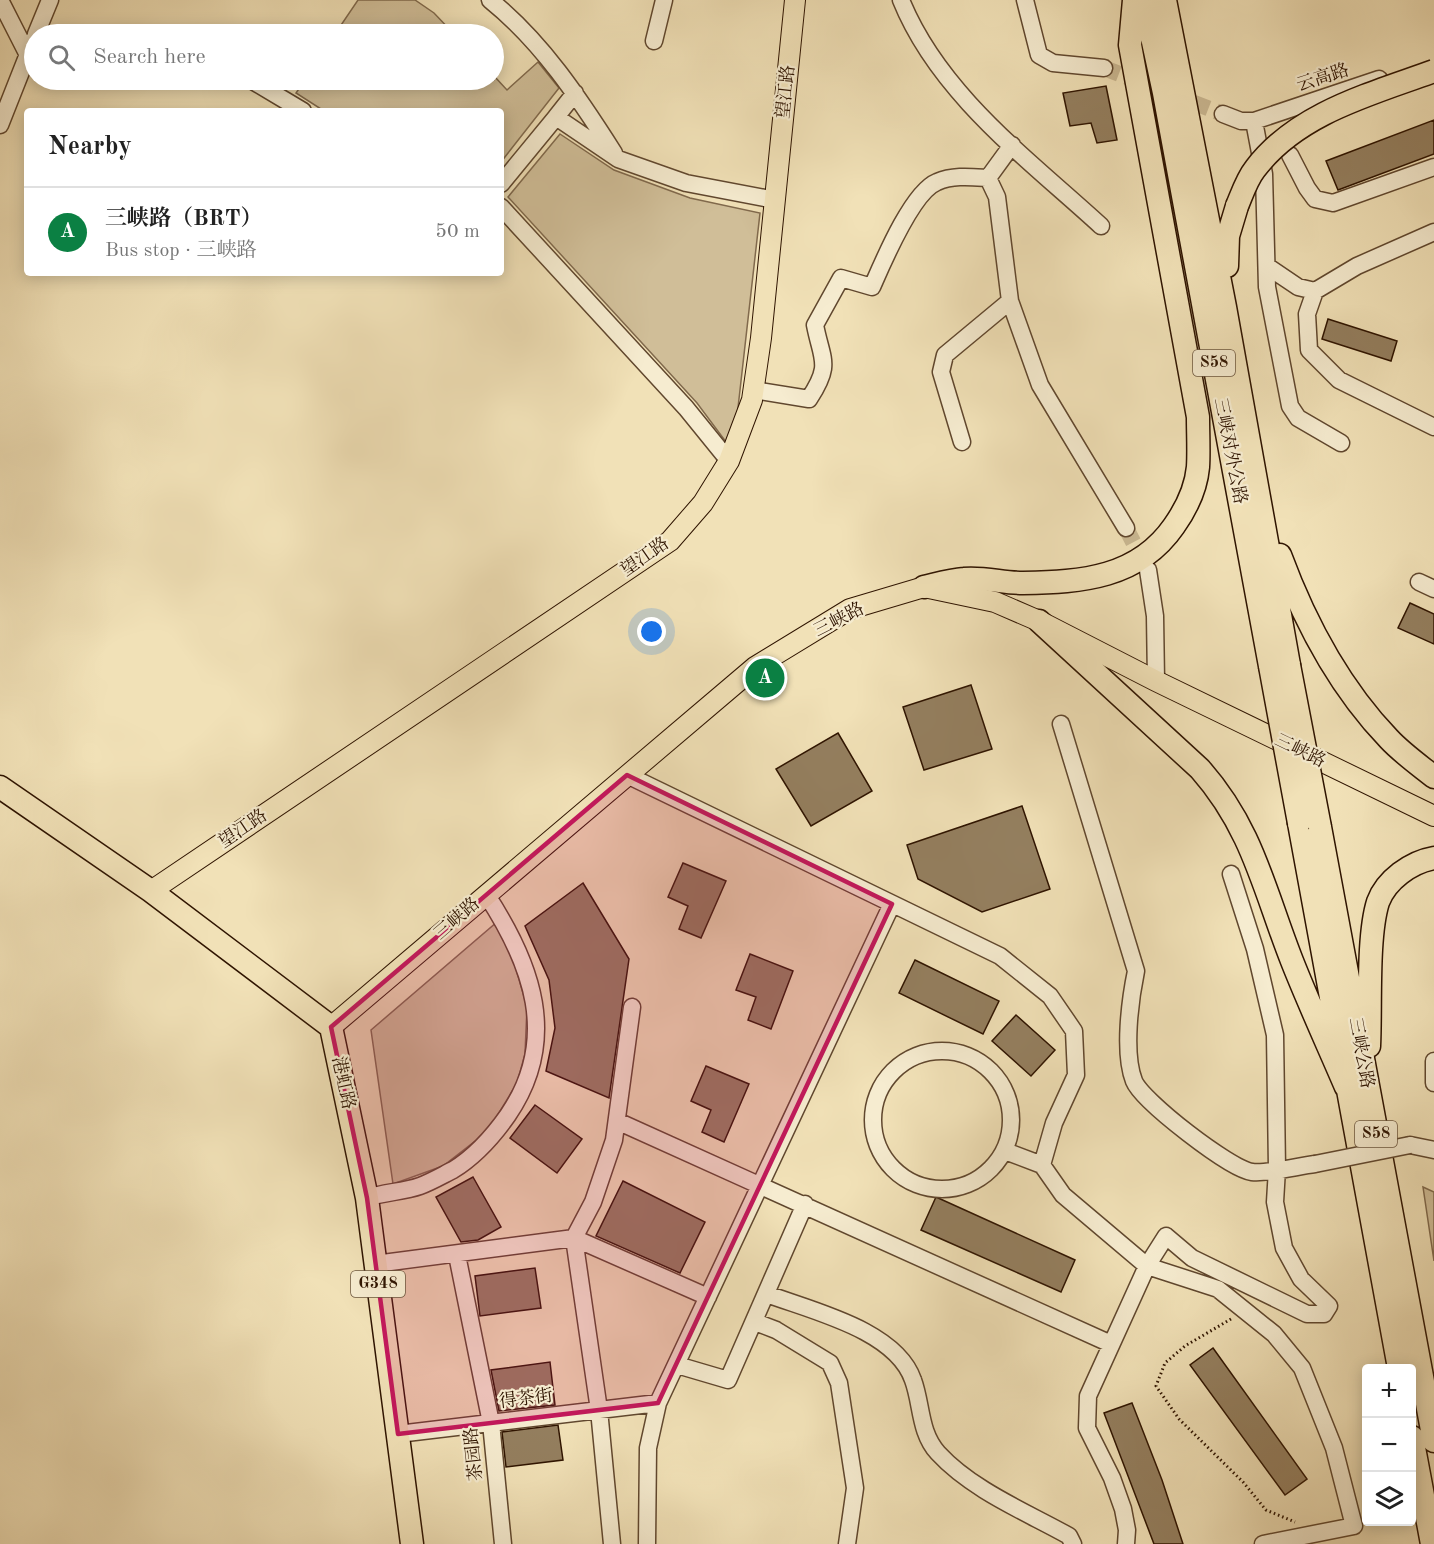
<!DOCTYPE html>
<meta charset="utf-8">
<style>
:root{--surface:#fff;--page:#f6f6f6;--text:#222;--muted:#767676;--line:#e0e0e0;--accent:#0b8043}
body{margin:0;font-family:"Old Standard TT","Noto Serif SC",serif;background:var(--page);color:var(--text)}
.controls{position:absolute;right:18px;bottom:18px;display:grid;overflow:hidden;border-radius:6px;box-shadow:0 3px 15px #0003}
.controls button{width:54px;height:54px;display:grid;place-items:center;padding:0;border:0;border-bottom:2px solid var(--line);background:var(--surface);color:var(--text);font:30px sans-serif}
.you{position:absolute;left:652px;top:632px;width:21px;height:21px;margin:-15px;border:4px solid #fff;border-radius:50%;background:#1a73e8;box-shadow:0 0 0 9px #1a73e833}
.badge{display:grid;place-items:center;width:39px;height:39px;border-radius:50%;background:var(--accent);color:#fff;font-size:20px;font-weight:700}
.pin{position:absolute;translate:-50% -50%;border:3px solid #fff;box-shadow:0 2px 6px #0006}
.list{margin:0;padding:0;list-style:none}
h2{display:flex;justify-content:space-between;align-items:center;height:78px;margin:0;padding:0 24px;font-size:26px}
h2 small{font-size:20px;font-weight:400;color:var(--muted)}
.list li{display:grid;grid-template-columns:39px 1fr auto;gap:18px;align-items:center;box-sizing:border-box;height:90px;padding:0 24px;border-top:2px solid var(--line)}
.list b{display:block;font-size:22px;white-space:nowrap}
.list p{margin:0;font-size:20px;white-space:nowrap;color:var(--muted)}
.list em{font-size:20px;font-style:normal;color:var(--muted)}
.icon{flex:none;width:33px;height:33px;fill:none;stroke:currentColor;stroke-width:2;stroke-linecap:round;stroke-linejoin:round}
.map{position:relative;flex:none;width:1434px;height:1544px;overflow:hidden}
.search{position:absolute;background:var(--surface);box-shadow:0 3px 15px #0003;left:24px;top:24px;width:480px;height:66px;display:flex;align-items:center;gap:15px;box-sizing:border-box;padding:0 21px;border-radius:33px;color:var(--muted);font-size:22px}
.panel{position:absolute;background:var(--surface);box-shadow:0 3px 15px #0003;left:24px;top:108px;width:480px;height:168px;border-radius:6px}
.map>svg:first-child{display:block}
</style>
<div class="map">
<svg width="1434" height="1544" viewBox="0 0 1434 1544">
<rect width="100%" height="100%" fill="#f1e1b7"/>
<filter id="stains"><feTurbulence type="fractalNoise" baseFrequency=".00333" numOctaves="4"/><feColorMatrix values="0 0 0 0 .2 0 0 0 0 .09 0 0 0 0 .02 0 0 0 .5 -.17"/></filter>
<radialGradient id="worn" r=".72"><stop offset=".6" stop-color="#630" stop-opacity="0"/><stop offset="1" stop-color="#630" stop-opacity=".3"/></radialGradient>
<path fill="#d0be98" stroke="#80694c" stroke-width="1.5" d="M 358,0 L 415,0 L 434,13 L 454,34 L 335,34 Z
M 538,62 L 559,88 L 501,162 L 501,111 L 324,111 L 296,93 L 305,80 L 494,80 L 494,76 L 507,90 Z
M 560,134 L 614,170 L 690,198 L 760,213 L 734,443 L 729,446 L 697,403 L 508,197 Z
M 497,922 L 514,962 L 527,1007 L 525,1054 L 517,1083 L 488,1131 L 443,1166 L 393,1184 L 371,1030 Z
M 1423,1187 L 1434,1192 L 1434,1261 Z"/>
<path fill="#947f5f" stroke="#2f1400" stroke-width="1.5" d="M 1106,86 L 1117,140 L 1097,143 L 1091,123 L 1070,126 L 1063,93 Z
M 1434,120 L 1434,154 L 1338,190 L 1326,161 Z
M 1328,319 L 1397,341 L 1391,361 L 1322,339 Z
M 1410,603 L 1434,614 L 1434,644 L 1398,628 Z
M 971,685 L 992,749 L 924,770 L 903,707 Z
M 838,733 L 872,791 L 811,826 L 776,769 Z
M 1022,806 L 1050,889 L 982,912 L 918,879 L 907,845 Z
M 683,863 L 726,881 L 701,938 L 679,929 L 688,906 L 668,897 Z
M 583,883 L 629,959 L 609,1098 L 546,1071 L 555,1028 L 549,980 L 525,926 Z
M 750,954 L 793,971 L 771,1029 L 748,1020 L 756,997 L 736,990 Z
M 915,960 L 999,1001 L 983,1034 L 899,993 Z
M 1016,1015 L 1055,1050 L 1031,1076 L 992,1041 Z
M 706,1066 L 749,1084 L 724,1142 L 702,1132 L 711,1110 L 691,1101 Z
M 535,1105 L 582,1139 L 557,1173 L 510,1138 Z
M 473,1177 L 501,1227 L 478,1240 L 461,1242 L 436,1197 Z
M 623,1181 L 705,1222 L 680,1273 L 596,1236 Z
M 936,1197 L 1075,1260 L 1061,1292 L 921,1230 Z
M 535,1268 L 541,1308 L 480,1316 L 475,1276 Z
M 1213,1348 L 1307,1479 L 1285,1495 L 1190,1365 Z
M 550,1362 L 555,1405 L 499,1411 L 491,1370 Z
M 1132,1403 L 1162,1480 L 1183,1544 L 1154,1544 L 1104,1413 Z
M 558,1425 L 563,1460 L 506,1467 L 502,1432 Z"/>
<g fill="none" stroke-linecap="round" stroke-linejoin="round">
<path stroke="#cab892" stroke-width="16" stroke-dasharray="16 8" stroke-linecap="butt" d="M 1104,68 L 1223,114
M 1126,528 L 1146,567"/>
<defs>
<path id="minor" d="M 0,0 L 28,55
M 490,0 C 542,42 579,98 614,153
M 901,0 C 939,94 1028,159 1101,226
M 1025,0 L 1039,55 L 1053,63 L 1104,68
M 36,34 L 50,0
M 654,41 L 664,0
M 251,80 L 303,111
M 1223,114 L 1241,121 L 1254,121 L 1379,79
M 556,117 L 575,93
M 1254,121 L 1264,174 L 1267,287 L 1290,406 L 1298,418 L 1341,443
M 0,125 L 34,39
M 1012,145 L 988,178 L 997,197 L 1010,301 L 1040,385 L 1126,528
M 1290,155 L 1307,188 L 1315,199 L 1333,203 L 1434,167
M 501,184 L 556,117 L 618,159 L 686,183 L 775,200
M 501,207 L 686,408 L 729,461
M 1434,232 L 1357,266 L 1315,291 L 1307,314 L 1309,350 L 1339,380 L 1434,427
M 1267,266 L 1298,287 L 1315,291
M 753,390 L 809,399 C 832,364 822,361 815,325 L 841,278 L 872,287 C 883,262 912,192 937,182 C 953,175 971,177 988,178
M 962,442 L 941,372 L 945,355 L 1010,301
M 1148,570 L 1155,616 L 1156,681
M 1419,582 L 1434,589
M 1061,724 L 1136,971 C 1130,1000 1123,1053 1134,1081 C 1142,1101 1230,1169 1252,1172 C 1268,1174 1298,1166 1315,1164
M 627,775 L 1000,956 L 1050,996 L 1074,1031 L 1076,1075 L 1054,1123 L 1042,1165 L 1063,1195 L 1147,1266 L 1218,1289 L 1274,1334 L 1302,1368 L 1334,1448 L 1354,1526 L 1263,1544
M873 1120a69 69 0 1 1 138 0a69 69 0 1 1-138 0Z
M 1434,1061 L 1434,1083
M 617,1121 L 1111,1344
M 1410,1145 L 1434,1150
M 1005,1151 L 1042,1165
M 367,1198 C 384,1192 403,1192 420,1186 C 431,1182 443,1175 453,1170 C 474,1157 494,1135 508,1115 C 560,1039 532,964 486,894
M 574,1238 L 599,1410 L 612,1544
M 574,1238 L 708,1297
M 457,1255 L 491,1423 L 503,1544
M 375,1264 L 574,1238 L 593,1202 L 614,1140 L 632,1007
M 767,1294 C 812,1311 896,1330 913,1380 C 922,1404 919,1432 938,1453 C 972,1490 1026,1512 1069,1536 L 1073,1544
M 755,1322 L 776,1330 L 830,1363 L 839,1383 L 855,1488 L 847,1544
M 677,1365 L 728,1380 L 805,1204
M 398,1434 L 658,1403
M 647,1544 L 648,1448 L 658,1403 L 892,904
M 1126,1544 L 1127,1530 L 1123,1509 L 1112,1478 L 1087,1428 L 1088,1396 L 1147,1266 L 1166,1236 L 1192,1258 L 1307,1314 L 1324,1314 L 1329,1306 L 1301,1279 L 1284,1248 L 1275,1202 L 1277,1169 L 1275,1035 L 1255,949 L 1231,874"/>
<path id="major" d="M 151,891 L 670,541 L 703,503 L 729,461 L 752,400 L 761,338 L 795,0
M 331,1027 L 755,667 L 850,609 L 924,587 L 995,602 L 1039,621 L 1156,681 L 1434,816"/>
<path id="highway" d="M 1144,0 L 1164,93 L 1270,666
M 1165,0 L 1225,307 L 1289,665
M 1227,266 L 1228,236 L 1237,206
M 1280,555 C 1304,620 1340,688 1389,739 C 1402,753 1419,765 1434,777
M 924,587 C 937,584 951,580 964,579 C 983,577 1004,583 1023,583 C 1082,582 1138,578 1174,526 C 1186,509 1196,489 1198,467 C 1199,451 1198,434 1198,417 L 1130,45 L 1134,0
M 1039,621 L 1200,769 C 1253,829 1264,890 1292,961 C 1309,1004 1328,1045 1346,1087
M 0,787 L 151,891 L 331,1027 L 367,1198 L 412,1544
M 1299,823 L 1399,1368
M 1320,827 L 1434,1441
M 1369,1046 C 1371,1007 1367,937 1378,902 C 1386,880 1411,862 1434,858
M 1412,1437 L 1432,1544"/>
</defs>
<use href="#minor" stroke="#60472e" stroke-width="19"/>
<use href="#major" stroke="#2f1400" stroke-width="22"/>
<use href="#highway" stroke="#2f1400" stroke-width="25"/>
<path stroke="#2f1400" stroke-width="3" stroke-dasharray="1.5 3" stroke-linecap="butt" d="M 1231,1319 L 1185,1346 L 1165,1363 L 1156,1386 L 1179,1419 L 1243,1482 L 1266,1510 L 1295,1522"/>
<use href="#minor" stroke="#f6ecd0" stroke-width="16"/>
<use href="#major" stroke="#f1e1b7" stroke-width="20"/>
<use href="#highway" stroke="#f1e1b7" stroke-width="22"/>
<defs>
<path id="minor-bridge" d="M 1315,1164 L 1410,1145"/>
<path id="highway-bridge" d="M 1237,206 C 1242,194 1247,179 1255,169 C 1297,113 1371,94 1434,71
M 1289,665 L 1320,827
M 1270,666 L 1299,823"/>
</defs>
<use href="#minor-bridge" stroke="#60472e" stroke-width="19" stroke-linecap="butt"/>
<use href="#highway-bridge" stroke="#2f1400" stroke-width="25" stroke-linecap="butt"/>
<use href="#minor-bridge" stroke="#f6ecd0" stroke-width="16"/>
<use href="#highway-bridge" stroke="#f1e1b7" stroke-width="22"/>
</g>
<path fill="#c2185b" fill-opacity="0.2" stroke="#c2185b" stroke-width="4.5" stroke-linejoin="round" d="M 627,775 L 892,904 L 658,1403 L 398,1434 L 367,1198 L 331,1027 Z"/>
<g text-anchor="middle" dominant-baseline="central" stroke-width="4.5" stroke-linejoin="round" paint-order="stroke">
<g fill="#f6ecd0" stroke="#6b553e" stroke-width="1.5">
<rect x="1193" y="350" width="42" height="26" rx="4.5"/>
<rect x="1355" y="1121" width="42" height="26" rx="4.5"/>
<rect x="351" y="1271" width="54" height="26" rx="4.5"/>
</g>
<g font-size="16" font-weight="bold" fill="#2f1400">
<text x="1214" y="363">S58</text>
<text x="1376" y="1134">S58</text>
<text x="378" y="1284">G348</text>
</g>
<g font-size="18" fill="#2f1400" stroke="#f6ecd0">
<text transform="translate(1323 78) rotate(-18)">云高路</text>
<text transform="translate(786 92) rotate(-84)">望江路</text>
<text transform="translate(1230 451) rotate(79)">三峡对外公路</text>
<text transform="translate(645 557) rotate(-35)">望江路</text>
<text transform="translate(839 620) rotate(-27)">三峡路</text>
<text transform="translate(1300 751) rotate(26)">三峡路</text>
<text transform="translate(243 829) rotate(-34)">望江路</text>
<text transform="translate(457 919) rotate(-41)">三峡路</text>
<text transform="translate(1361 1053) rotate(80)">三峡公路</text>
<text transform="translate(343 1083) rotate(78)">港虹路</text>
<text transform="translate(526 1399) rotate(-7)">得茶街</text>
<text transform="translate(474 1454) rotate(-96)">茶园路</text>
</g>
</g>
<rect width="100%" height="100%" filter="url(#stains)"/>
<rect width="100%" height="100%" fill="url(#worn)"/>
</svg>
<div class="controls">
<button>+</button>
<button>−</button>
<button><svg class="icon" aria-label="layers" viewBox="0 0 24 24"><path d="M12 4l9 5-9 5-9-5zM3 14l9 5 9-5"/></svg></button>
</div>
<div class="you"></div>
<div class="pin badge" style="left:765px;top:678px">A</div>
<div class="search"><svg class="icon" aria-label="search" viewBox="0 0 24 24"><circle cx="10" cy="10" r="6"/><path d="M15 15l6 6"/></svg>Search here</div>
<section class="panel">
<h2>Nearby<small></small></h2>
<ul class="list">
<li><span class="badge">A</span><div><b>三峡路（BRT）</b><p>Bus stop · 三峡路</p></div><em>50 m</em></li>
</ul>
</section>
</div>
